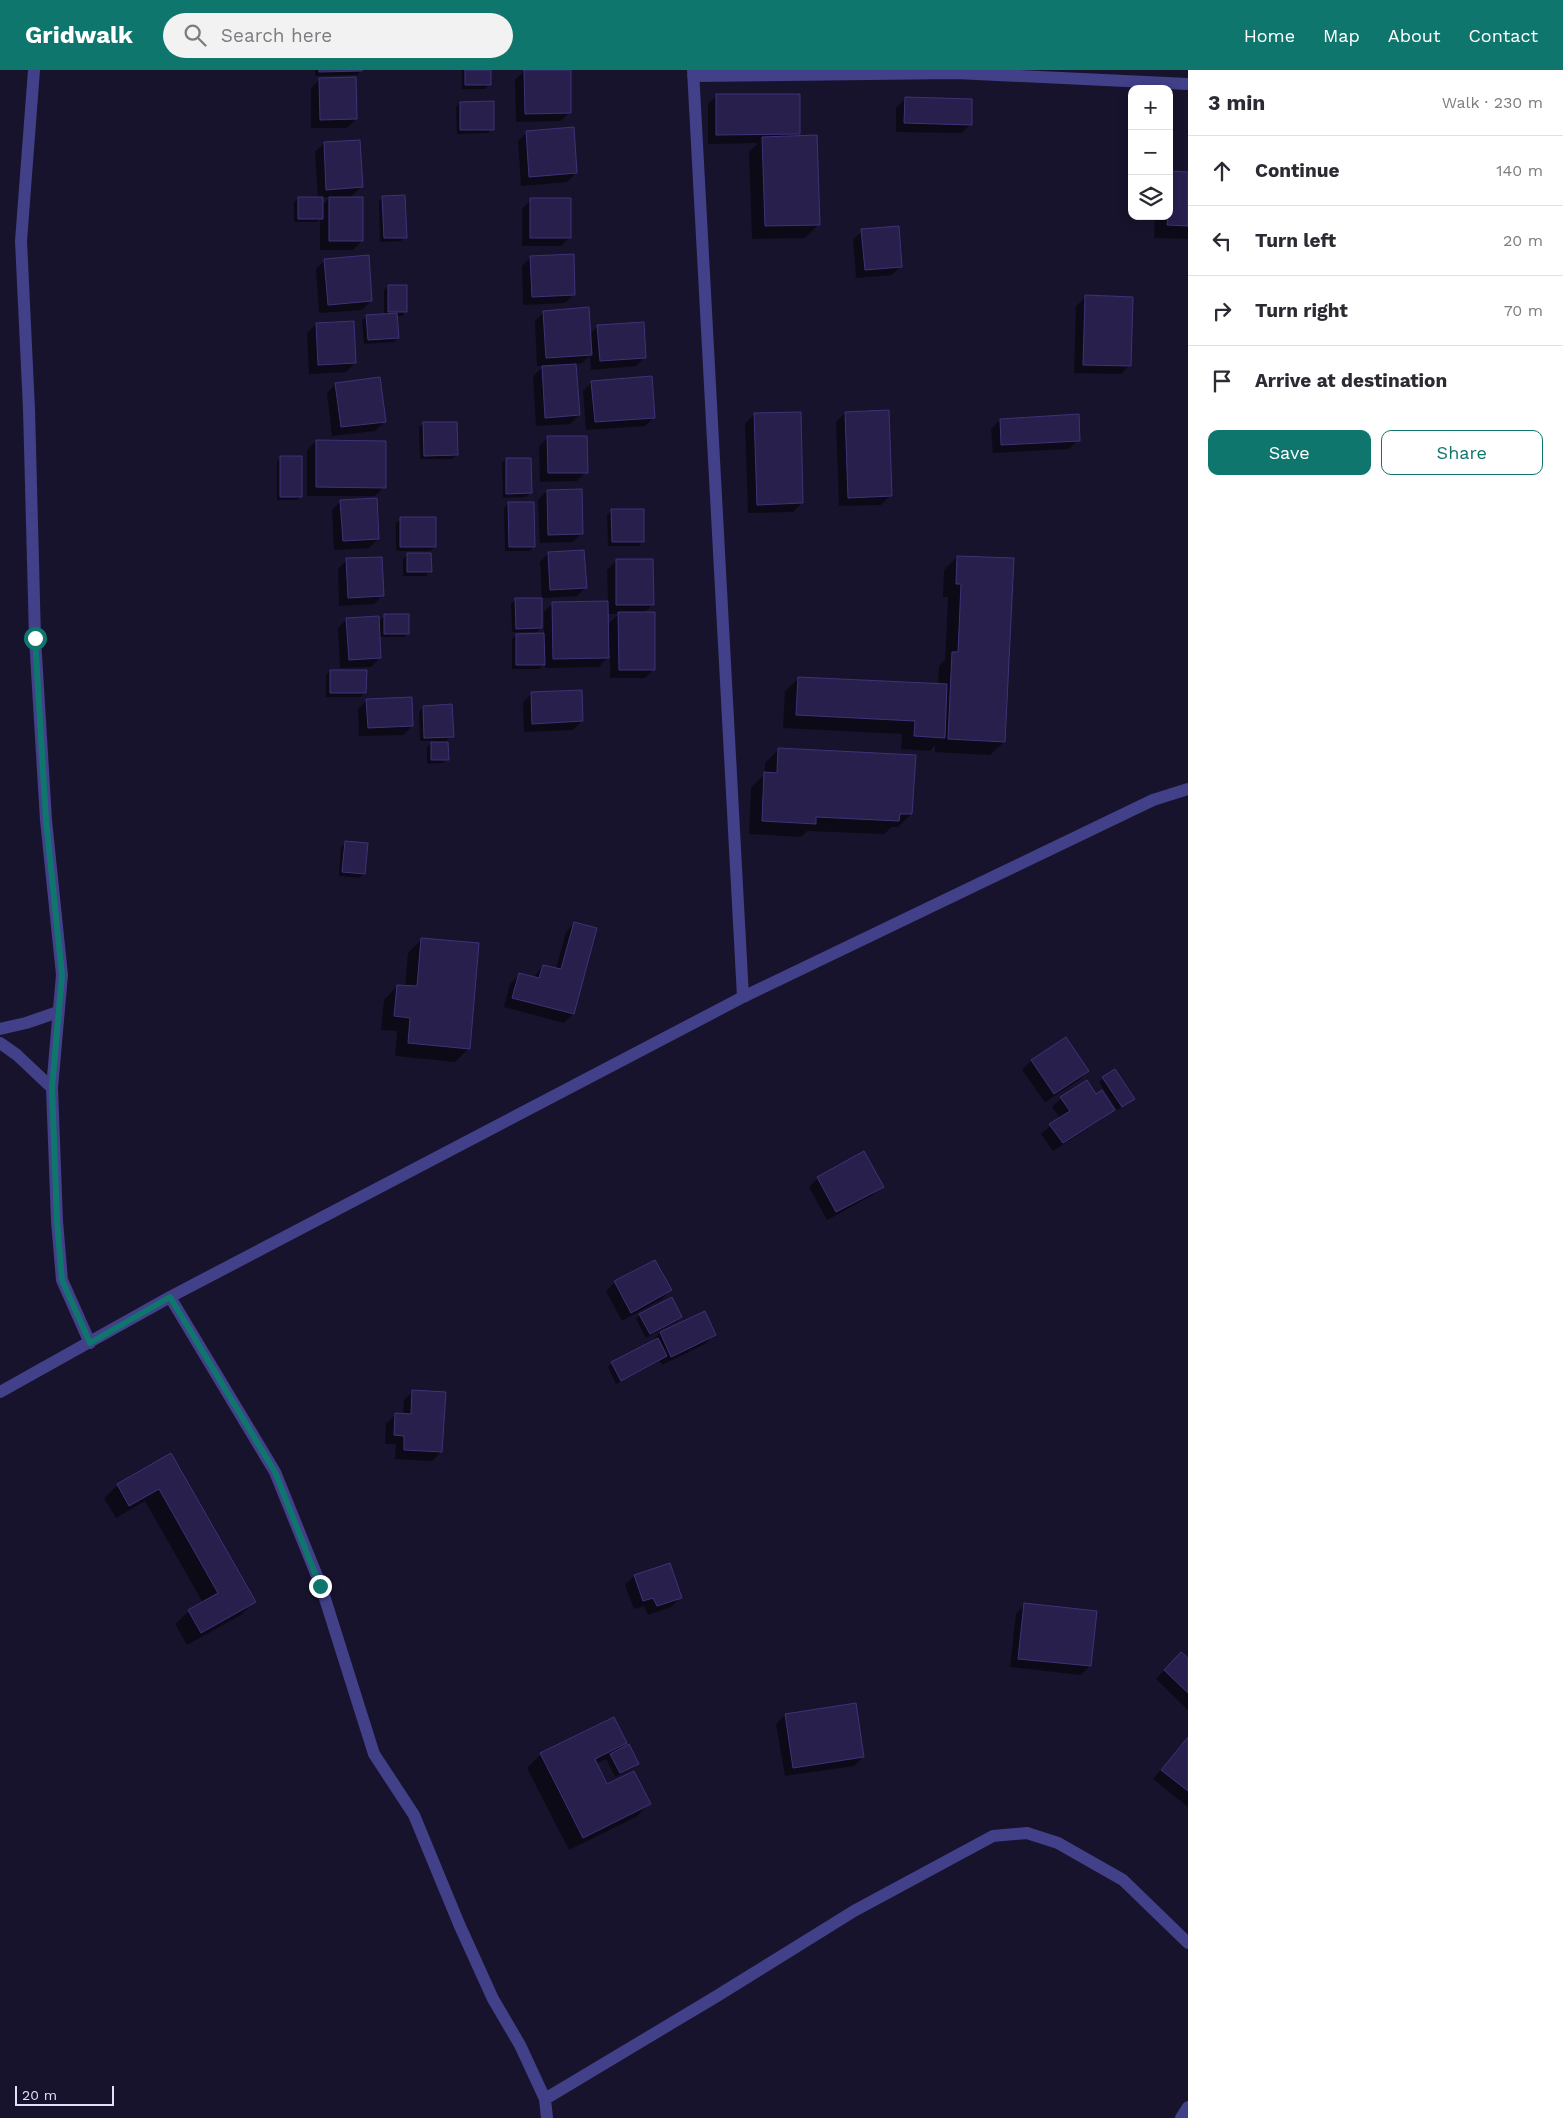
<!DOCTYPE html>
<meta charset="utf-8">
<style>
:root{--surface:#fff;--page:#f2f2f3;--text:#2b2b33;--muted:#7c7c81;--line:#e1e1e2;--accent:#0f766e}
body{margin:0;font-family:"Work Sans",sans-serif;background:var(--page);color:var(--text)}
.controls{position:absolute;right:15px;top:15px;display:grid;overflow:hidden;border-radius:10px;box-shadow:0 2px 12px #0003}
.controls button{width:45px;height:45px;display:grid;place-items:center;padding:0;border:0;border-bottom:1px solid var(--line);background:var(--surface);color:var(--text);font:25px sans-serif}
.scale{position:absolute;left:15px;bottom:12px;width:99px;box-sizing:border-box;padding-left:5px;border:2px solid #e2dffe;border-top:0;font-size:14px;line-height:18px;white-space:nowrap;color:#e2dffe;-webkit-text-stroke:4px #17132c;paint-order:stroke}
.stop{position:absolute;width:15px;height:15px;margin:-11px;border:4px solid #0f766e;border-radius:50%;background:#fff}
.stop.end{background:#0f766e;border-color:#fff;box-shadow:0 1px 5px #0008}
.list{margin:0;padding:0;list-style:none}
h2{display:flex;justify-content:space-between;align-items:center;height:65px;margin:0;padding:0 20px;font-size:21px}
h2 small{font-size:16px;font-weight:400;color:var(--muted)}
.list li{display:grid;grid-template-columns:32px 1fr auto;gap:15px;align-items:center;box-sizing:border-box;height:70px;padding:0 20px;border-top:1px solid var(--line)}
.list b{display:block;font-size:19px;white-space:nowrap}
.list em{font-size:16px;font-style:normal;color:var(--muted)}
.actions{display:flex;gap:10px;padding:15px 20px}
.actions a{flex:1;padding:11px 0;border:1px solid var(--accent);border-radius:10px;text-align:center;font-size:18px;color:var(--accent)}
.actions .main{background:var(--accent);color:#fff}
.icon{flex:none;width:28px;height:28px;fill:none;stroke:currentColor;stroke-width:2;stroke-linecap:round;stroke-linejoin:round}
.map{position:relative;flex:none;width:1188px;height:2048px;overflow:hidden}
header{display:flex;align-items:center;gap:30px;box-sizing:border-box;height:70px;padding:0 25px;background:var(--accent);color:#fff}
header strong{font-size:24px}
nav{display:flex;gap:28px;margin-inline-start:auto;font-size:18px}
.search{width:350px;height:45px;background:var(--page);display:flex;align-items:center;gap:12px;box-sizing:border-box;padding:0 18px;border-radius:28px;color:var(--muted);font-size:19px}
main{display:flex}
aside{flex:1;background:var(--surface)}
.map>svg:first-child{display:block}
</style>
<header>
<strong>Gridwalk</strong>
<div class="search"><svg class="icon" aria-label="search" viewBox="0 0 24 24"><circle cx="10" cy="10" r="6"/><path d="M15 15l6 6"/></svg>Search here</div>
<nav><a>Home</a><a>Map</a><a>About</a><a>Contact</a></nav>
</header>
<main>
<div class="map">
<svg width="1188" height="2048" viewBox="0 0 1188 2048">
<rect width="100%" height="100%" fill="#17132c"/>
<path fill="#0007" fill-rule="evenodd" d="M 315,0 L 361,0 L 361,1 L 357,5 L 315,6 Z
M 462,0 L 490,0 L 490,14 L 485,19 L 462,19 Z
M 569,0 L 570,42 L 561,51 L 516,52 L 515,10 L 524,1 Z
M 320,9 L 356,49 L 347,58 L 311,58 L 311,18 Z
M 717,25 L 799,64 L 795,67 L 819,154 L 805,168 L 752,169 L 749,82 L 758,73 L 708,74 L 708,34 Z
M 905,29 L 971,54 L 962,63 L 896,62 L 896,38 Z
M 460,33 L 492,59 L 488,63 L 457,64 L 456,37 Z
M 527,62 L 576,103 L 567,112 L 521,116 L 518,71 Z
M 324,73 L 361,117 L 350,128 L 362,171 L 353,180 L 320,180 L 320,149 L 317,152 L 294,152 L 294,132 L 299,128 L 318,128 L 315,82 ZM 330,127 L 321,136 L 321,128 Z
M 1170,102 L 1188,103 L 1188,169 L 1154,168 L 1155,146 L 1169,146 Z
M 383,127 L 405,167 L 401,171 L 380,172 L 379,131 Z
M 531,130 L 570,167 L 561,176 L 522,176 L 522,139 Z
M 862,161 L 901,196 L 892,205 L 856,208 L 853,170 Z
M 531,187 L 574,224 L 565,233 L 523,235 L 522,196 Z
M 325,190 L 371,231 L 362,240 L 319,243 L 316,199 Z
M 388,216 L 406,241 L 402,246 L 396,246 L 398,268 L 394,272 L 364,274 L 362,251 L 366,246 L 384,245 L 384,220 Z
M 1086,227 L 1130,295 L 1121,304 L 1074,303 L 1076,236 Z
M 544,242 L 590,264 L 597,257 L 645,287 L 636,296 L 591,300 L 590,286 L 582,293 L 575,294 L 579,345 L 570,354 L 536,356 L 533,306 L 544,296 L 537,296 L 535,251 Z
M 316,254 L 355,293 L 346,302 L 309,304 L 307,263 Z
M 592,312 L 654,347 L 645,356 L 586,360 L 583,321 Z
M 336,314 L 384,352 L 375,361 L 332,366 L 327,323 Z
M 845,343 L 890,426 L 881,435 L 839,436 L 836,352 Z
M 754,344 L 802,433 L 793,442 L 748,443 L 745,354 Z
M 1000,350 L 1078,370 L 1069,379 L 993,383 L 991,359 Z
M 424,353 L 457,385 L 452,389 L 420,389 L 419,357 Z
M 548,367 L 586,402 L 577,411 L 540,412 L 539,376 Z
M 316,371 L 384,417 L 375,426 L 307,426 L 307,380 Z
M 281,388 L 301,426 L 297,430 L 277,430 L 277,392 Z
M 506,389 L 530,423 L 526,427 L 503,428 L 502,393 Z
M 547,421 L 582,463 L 573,472 L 540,473 L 538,430 Z
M 341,431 L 378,469 L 369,478 L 334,480 L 332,440 Z
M 509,433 L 534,476 L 529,481 L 505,481 L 504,438 Z
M 612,440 L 643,471 L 639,476 L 608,476 L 607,445 Z
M 401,449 L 435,477 L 430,481 L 396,481 L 396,453 Z
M 549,483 L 586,517 L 577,526 L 542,528 L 540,492 Z
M 407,485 L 430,502 L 426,506 L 403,506 L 403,489 Z
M 957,487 L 1004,672 L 990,685 L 935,682 L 935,675 L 930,681 L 901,679 L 902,664 L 783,658 L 785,621 L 799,608 L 938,615 L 939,596 L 945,590 L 948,527 L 943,527 L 944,500 Z
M 347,490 L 383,525 L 374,534 L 339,536 L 338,499 Z
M 616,491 L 653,534 L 644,543 L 654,599 L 645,608 L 610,608 L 610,585 L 599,597 L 545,598 L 545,594 L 539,599 L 512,599 L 512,569 L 516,565 L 544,564 L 544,542 L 553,533 L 608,532 L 607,500 ZM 607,544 L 619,544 L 607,555 Z
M 516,529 L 541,558 L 537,562 L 512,562 L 511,534 Z
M 385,546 L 408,563 L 404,567 L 379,567 L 380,588 L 371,597 L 340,598 L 338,558 L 347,549 L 380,560 L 380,550 Z
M 330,601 L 365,622 L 361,627 L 326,627 L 326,605 Z
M 532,623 L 582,651 L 573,660 L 524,662 L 523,632 Z
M 367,630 L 412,656 L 403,665 L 359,666 L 358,639 Z
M 423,637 L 452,666 L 447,670 L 447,689 L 443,693 L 427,694 L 427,677 L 433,671 L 420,671 L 419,642 Z
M 779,679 L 911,744 L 898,757 L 892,757 L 884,764 L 807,761 L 801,767 L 749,764 L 751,717 L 765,704 L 765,693 Z
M 345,773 L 364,804 L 359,808 L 339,806 L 341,777 Z
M 575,853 L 573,944 L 564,953 L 504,937 L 510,914 L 519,905 L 533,908 L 543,896 L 556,899 L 566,862 Z
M 422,869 L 469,978 L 455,992 L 395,986 L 397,961 L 381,960 L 384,930 L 397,916 L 405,917 L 408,883 Z
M 1065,968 L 1088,1001 L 1079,1010 L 1045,1032 L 1022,1000 L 1031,991 Z
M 1103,1008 L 1129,1033 L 1117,1040 L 1099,1012 Z
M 1095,1026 L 1113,1039 L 1104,1048 L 1053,1081 L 1041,1064 L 1060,1048 L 1052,1037 L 1061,1028 Z
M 818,1108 L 882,1116 L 873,1125 L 827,1150 L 809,1117 Z
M 615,1212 L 670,1220 L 662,1229 L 622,1251 L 606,1221 Z
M 704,1243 L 714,1265 L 705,1274 L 662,1295 L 660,1291 L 616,1314 L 608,1297 L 612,1293 L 651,1272 L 660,1263 Z
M 640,1245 L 681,1247 L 676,1251 L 646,1268 L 636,1249 Z
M 413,1321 L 441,1382 L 432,1391 L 395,1389 L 396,1374 L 385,1374 L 386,1354 L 395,1345 L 403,1345 L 404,1330 Z
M 171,1385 L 254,1532 L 241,1545 L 187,1575 L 175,1554 L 189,1541 L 203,1533 L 145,1431 L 116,1448 L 104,1428 L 118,1415 Z
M 669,1494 L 680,1528 L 671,1537 L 648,1545 L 644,1536 L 634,1539 L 625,1515 L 634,1506 Z
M 1025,1534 L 1090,1596 L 1081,1605 L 1010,1597 L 1016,1544 Z
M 1181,1583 L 1188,1590 L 1188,1640 L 1156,1609 Z
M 785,1645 L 863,1687 L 854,1696 L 785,1706 L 776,1654 Z
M 1188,1667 L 1188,1737 L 1153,1709 Z
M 626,1673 L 616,1682 L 637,1694 L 633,1698 L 615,1707 L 606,1689 L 596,1694 L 607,1715 L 649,1734 L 636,1747 L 569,1780 L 527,1698 L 541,1684 Z"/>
<path fill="#281f4d" stroke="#3f3278" d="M 319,0 L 362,0 L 362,1 L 319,2 Z
M 465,0 L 491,0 L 491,15 L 465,15 Z
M 524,0 L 571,0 L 571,43 L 525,44 Z
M 356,7 L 357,49 L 320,50 L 319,8 Z
M 716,24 L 800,24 L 800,64 L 716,65 Z
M 905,27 L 972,29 L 972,55 L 904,53 Z
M 494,31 L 494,60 L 460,60 L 460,32 Z
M 574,57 L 577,103 L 529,107 L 526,61 Z
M 817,65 L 820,155 L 765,156 L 762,67 Z
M 360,70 L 363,117 L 326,120 L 324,72 Z
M 1170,101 L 1188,102 L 1188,156 L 1167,155 L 1168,146 L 1169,146 Z
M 405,125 L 407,168 L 384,168 L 382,126 Z
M 298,127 L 323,127 L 323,149 L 298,149 Z
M 329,127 L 363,127 L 363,171 L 329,171 Z
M 530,128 L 571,128 L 571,168 L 530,168 Z
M 899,156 L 902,197 L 865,200 L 861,159 Z
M 574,184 L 575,225 L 532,227 L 530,186 Z
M 369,185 L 372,231 L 328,235 L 324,189 Z
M 388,215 L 407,215 L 407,242 L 388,242 Z
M 1085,225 L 1133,227 L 1131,296 L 1083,295 Z
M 589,237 L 592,285 L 546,288 L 543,241 Z
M 397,243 L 399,268 L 368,270 L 366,245 Z
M 354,251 L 356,293 L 318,295 L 316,253 Z
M 644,252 L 646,288 L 600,291 L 597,255 Z
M 576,294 L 580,345 L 545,348 L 542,296 Z
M 652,306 L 655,348 L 595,352 L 591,311 Z
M 380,307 L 386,352 L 341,357 L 335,313 Z
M 889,340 L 892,426 L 848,428 L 845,342 Z
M 801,342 L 803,433 L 757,435 L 754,343 Z
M 1079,344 L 1080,371 L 1001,375 L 1000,349 Z
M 423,352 L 457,352 L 458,385 L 424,386 Z
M 547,366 L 587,366 L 588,403 L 548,403 Z
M 316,370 L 386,371 L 386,418 L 316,417 Z
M 280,386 L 302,386 L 302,427 L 280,427 Z
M 506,388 L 531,388 L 532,423 L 506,424 Z
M 582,419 L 583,464 L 548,465 L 547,420 Z
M 377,428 L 379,469 L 343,471 L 340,430 Z
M 508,432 L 534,432 L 535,477 L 509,477 Z
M 611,439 L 644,439 L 644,472 L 612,472 Z
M 400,447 L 436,447 L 436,477 L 400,477 Z
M 584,480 L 587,518 L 550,520 L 548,482 Z
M 407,483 L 431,483 L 432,502 L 407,502 Z
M 957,486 L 1014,488 L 1005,672 L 948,669 L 952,582 L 958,582 L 961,514 L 956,514 Z
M 382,487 L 384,526 L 348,528 L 346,488 Z
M 616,489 L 653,489 L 654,535 L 616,535 Z
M 515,528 L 542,528 L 542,558 L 516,559 Z
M 608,531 L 609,588 L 553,589 L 552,532 Z
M 618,542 L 655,542 L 655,600 L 619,600 Z
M 384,544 L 409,544 L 409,564 L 384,564 Z
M 379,546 L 381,588 L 349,590 L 346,548 Z
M 544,563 L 545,595 L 516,595 L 516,564 Z
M 330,600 L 367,600 L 366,623 L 330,623 Z
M 798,607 L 947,614 L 945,668 L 914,666 L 915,651 L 796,645 Z
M 582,620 L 583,651 L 532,654 L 531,622 Z
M 412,627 L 413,656 L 368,658 L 366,629 Z
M 452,634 L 454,667 L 424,668 L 423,636 Z
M 431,672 L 448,672 L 449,690 L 431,690 Z
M 778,678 L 916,685 L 912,744 L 900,744 L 899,751 L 816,747 L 816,754 L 762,751 L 764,702 L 777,703 Z
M 345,771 L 368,773 L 365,804 L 342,802 Z
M 574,852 L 597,858 L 574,944 L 512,928 L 519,903 L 539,908 L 543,895 L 561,899 Z
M 421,868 L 479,873 L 470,979 L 408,973 L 410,948 L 394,946 L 397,915 L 417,916 Z
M 1066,967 L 1089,1001 L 1054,1024 L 1031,990 Z
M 1115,999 L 1135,1029 L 1122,1037 L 1102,1007 Z
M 1087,1010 L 1096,1024 L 1102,1020 L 1115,1040 L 1063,1073 L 1049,1054 L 1070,1041 L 1060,1027 Z
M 864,1081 L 884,1117 L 836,1142 L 817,1107 Z
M 655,1190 L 672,1220 L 631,1243 L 614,1211 Z
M 672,1227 L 682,1247 L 650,1264 L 639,1244 Z
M 705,1241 L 716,1265 L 671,1287 L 660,1262 Z
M 658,1268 L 667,1286 L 621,1311 L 611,1292 Z
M 412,1320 L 446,1322 L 442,1382 L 404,1380 L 404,1366 L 394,1365 L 395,1343 L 411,1344 Z
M 171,1383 L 256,1532 L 201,1563 L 188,1540 L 218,1523 L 159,1419 L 129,1436 L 117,1414 Z
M 670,1493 L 682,1528 L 657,1536 L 653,1528 L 643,1531 L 634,1505 Z
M 1024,1533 L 1097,1541 L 1091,1596 L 1018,1589 Z
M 1181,1582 L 1188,1588 L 1188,1623 L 1164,1600 Z
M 856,1633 L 864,1687 L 793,1698 L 785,1644 Z
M 614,1647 L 627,1673 L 595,1689 L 607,1714 L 634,1701 L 651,1734 L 583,1768 L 540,1683 Z
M 1188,1667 L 1188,1721 L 1161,1700 Z
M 629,1674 L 639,1694 L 620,1703 L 610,1684 Z"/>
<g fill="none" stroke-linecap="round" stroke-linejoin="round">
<path stroke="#414089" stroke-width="12" d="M 0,959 L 26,953 L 58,942
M 0,973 L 17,985 L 52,1018"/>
<path stroke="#414089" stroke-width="12" d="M 34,0 L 21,171 L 29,339 L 35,568 L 46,750 L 62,905 L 52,1018 L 57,1151 L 62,1210 L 90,1273
M 693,0 L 743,927
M 693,6 L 956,3 L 1188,14
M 170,1227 L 275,1402 L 321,1516 L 374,1684 L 414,1745 L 459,1854 L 493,1929 L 520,1975 L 545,2029 L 547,2048
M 0,1322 L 170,1227 L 743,927 L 1153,730 L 1188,719
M 545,2029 L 717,1926 L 854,1841 L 993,1766 L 1027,1763 L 1058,1773 L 1123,1810 L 1188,1873
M 1181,2048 L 1188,2037"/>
</g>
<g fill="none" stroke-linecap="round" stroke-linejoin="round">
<path stroke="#0f766e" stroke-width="6" d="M 35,568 L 46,750 L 62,905 L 52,1018 L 57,1151 L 62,1210 L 90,1273 L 170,1227 L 275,1402 L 320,1516"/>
</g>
</svg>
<div class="controls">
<button>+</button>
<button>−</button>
<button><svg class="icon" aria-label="layers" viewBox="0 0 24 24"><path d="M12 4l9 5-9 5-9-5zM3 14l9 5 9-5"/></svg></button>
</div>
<div class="scale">20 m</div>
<div class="stop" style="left:35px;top:568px"></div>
<div class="stop end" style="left:320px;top:1516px"></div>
</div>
<aside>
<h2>3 min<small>Walk · 230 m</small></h2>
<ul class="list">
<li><svg class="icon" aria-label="ahead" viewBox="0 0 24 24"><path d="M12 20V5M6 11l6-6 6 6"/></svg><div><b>Continue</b></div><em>140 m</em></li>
<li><svg class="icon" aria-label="left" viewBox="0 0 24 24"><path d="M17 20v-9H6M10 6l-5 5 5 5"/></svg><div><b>Turn left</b></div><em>20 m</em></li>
<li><svg class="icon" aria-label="right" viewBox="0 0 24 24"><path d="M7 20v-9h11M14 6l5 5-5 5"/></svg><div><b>Turn right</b></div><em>70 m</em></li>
<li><svg class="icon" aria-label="arrive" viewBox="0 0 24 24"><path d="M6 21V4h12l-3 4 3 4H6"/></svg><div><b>Arrive at destination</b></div></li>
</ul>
<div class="actions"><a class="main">Save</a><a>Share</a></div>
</aside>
</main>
